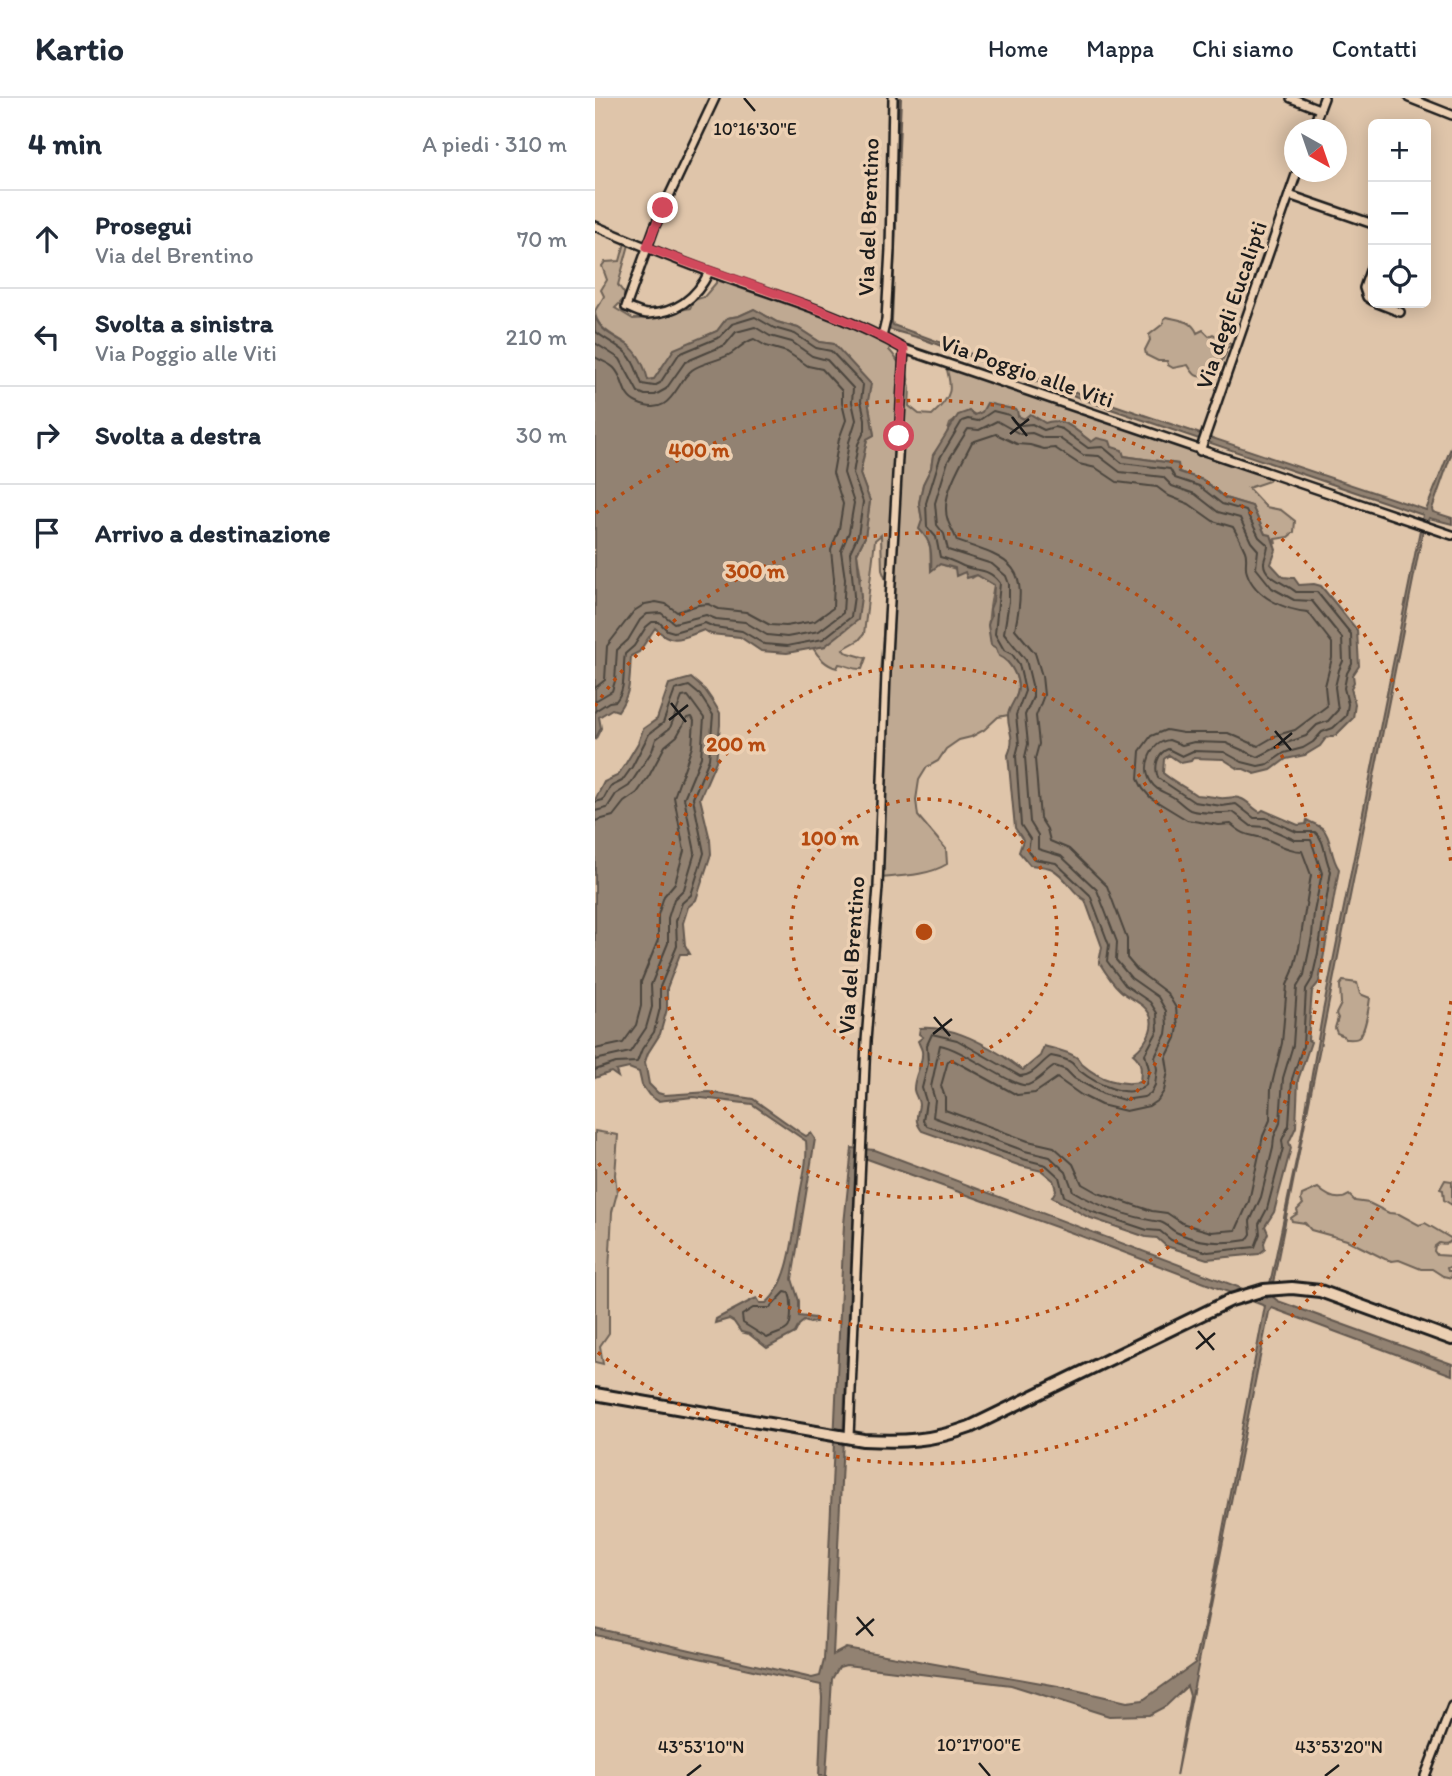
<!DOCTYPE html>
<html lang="it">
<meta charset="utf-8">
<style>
:root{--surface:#fff;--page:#f6f6f7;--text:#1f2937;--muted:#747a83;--line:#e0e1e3}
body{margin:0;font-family:Itim,sans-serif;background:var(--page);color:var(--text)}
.controls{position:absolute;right:21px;top:21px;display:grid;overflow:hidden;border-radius:10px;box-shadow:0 4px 18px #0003}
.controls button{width:63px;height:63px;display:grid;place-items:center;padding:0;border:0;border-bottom:2px solid var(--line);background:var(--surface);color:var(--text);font:35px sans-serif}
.compass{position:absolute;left:689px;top:21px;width:63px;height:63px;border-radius:50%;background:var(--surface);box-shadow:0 4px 18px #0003;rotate:140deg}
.stop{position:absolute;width:21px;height:21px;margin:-16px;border:5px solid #d1495b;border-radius:50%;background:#fff}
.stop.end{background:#d1495b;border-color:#fff;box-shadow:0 2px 7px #0008}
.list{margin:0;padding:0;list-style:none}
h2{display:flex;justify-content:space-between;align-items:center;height:91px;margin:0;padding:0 28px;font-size:30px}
h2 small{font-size:23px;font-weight:400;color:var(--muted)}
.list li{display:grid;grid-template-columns:46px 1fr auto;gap:21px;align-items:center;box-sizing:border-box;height:98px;padding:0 28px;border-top:2px solid var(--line)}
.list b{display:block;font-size:26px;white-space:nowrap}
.list p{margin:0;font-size:23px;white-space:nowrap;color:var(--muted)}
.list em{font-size:23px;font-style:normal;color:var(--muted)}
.icon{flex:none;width:38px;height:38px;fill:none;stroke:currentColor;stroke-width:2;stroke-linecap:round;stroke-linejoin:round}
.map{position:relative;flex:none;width:857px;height:1678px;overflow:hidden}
header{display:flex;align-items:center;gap:42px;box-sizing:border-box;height:98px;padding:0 35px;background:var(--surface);border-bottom:2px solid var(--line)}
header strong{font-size:33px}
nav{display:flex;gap:38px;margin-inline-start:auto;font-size:24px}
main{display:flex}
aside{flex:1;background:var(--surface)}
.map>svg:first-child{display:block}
</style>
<header>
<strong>Kartio</strong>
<nav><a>Home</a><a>Mappa</a><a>Chi siamo</a><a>Contatti</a></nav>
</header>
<main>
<aside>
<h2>4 min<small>A piedi · 310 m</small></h2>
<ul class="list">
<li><svg class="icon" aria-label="ahead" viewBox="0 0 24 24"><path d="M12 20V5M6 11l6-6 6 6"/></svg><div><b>Prosegui</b><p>Via del Brentino</p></div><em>70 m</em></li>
<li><svg class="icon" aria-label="left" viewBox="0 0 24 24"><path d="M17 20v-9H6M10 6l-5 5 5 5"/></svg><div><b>Svolta a sinistra</b><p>Via Poggio alle Viti</p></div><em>210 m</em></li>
<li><svg class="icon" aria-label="right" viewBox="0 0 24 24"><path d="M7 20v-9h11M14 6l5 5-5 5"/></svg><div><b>Svolta a destra</b></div><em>30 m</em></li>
<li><svg class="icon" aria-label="arrive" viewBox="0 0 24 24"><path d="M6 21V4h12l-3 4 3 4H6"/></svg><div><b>Arrivo a destinazione</b></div></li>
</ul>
</aside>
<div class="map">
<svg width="857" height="1678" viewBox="0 0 857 1678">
<rect width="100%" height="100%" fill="#dfc5aa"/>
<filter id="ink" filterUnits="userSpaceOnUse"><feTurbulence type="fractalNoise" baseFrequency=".0143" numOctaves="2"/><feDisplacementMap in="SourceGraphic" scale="14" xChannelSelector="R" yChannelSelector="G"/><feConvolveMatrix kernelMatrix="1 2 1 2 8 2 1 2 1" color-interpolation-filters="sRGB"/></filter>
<g filter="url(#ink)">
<path fill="#bfa992" stroke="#6e6257" stroke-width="2" d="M 31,141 L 35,143 L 23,187 L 29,195 L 29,201 L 20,210 L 38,221 L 58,220 L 60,217 L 95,210 L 99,202 L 109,199 L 121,185 L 122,176 L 229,213 L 297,244 L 294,252 C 302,259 304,269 312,275 L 315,290 L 314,308 L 324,316 L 337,317 C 358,298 358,291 350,265 L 678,377 L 674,383 L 653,390 L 671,409 L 686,412 L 700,423 L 699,434 L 693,439 L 680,441 L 681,446 L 676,438 L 670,436 L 657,408 L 630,400 L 608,382 L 584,374 L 583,366 L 529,358 L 497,344 L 471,325 L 450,325 L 435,316 L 430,321 C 417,315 393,311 380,317 L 374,313 L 355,326 L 350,341 L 338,357 L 336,370 L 328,386 L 324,405 L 327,422 L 335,442 L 336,472 L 345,466 L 370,474 L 377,480 L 382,477 L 399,487 C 397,496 392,523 394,531 C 396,540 401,549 404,557 C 416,563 426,582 422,596 C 420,603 416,610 413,617 L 403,619 L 389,632 L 376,639 L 364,642 L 351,651 L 343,663 L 332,669 L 324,682 L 321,702 L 323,718 L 351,751 L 352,766 C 333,778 305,778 283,780 L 291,575 L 285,575 L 292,485 L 287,472 L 286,437 L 280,442 L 269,536 L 264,542 L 248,551 L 250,554 L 271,560 L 267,571 C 258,572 253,567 244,566 L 242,570 C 232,568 223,559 218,550 L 231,548 L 266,479 L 262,455 L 270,439 L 275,403 L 265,376 L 272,341 L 279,337 L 273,303 L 239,246 L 225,244 L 203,230 L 182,224 L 159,211 L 144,218 L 132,220 L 122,233 L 109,239 L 59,281 L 52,282 C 47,272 41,254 33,247 C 23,239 0,231 0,213 C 2,208 7,203 9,198 L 6,192 L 12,182 L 7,168 L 10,164 L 25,163 Z
M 572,219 C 584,222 597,222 602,235 L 608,232 L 614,238 L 618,236 L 635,245 L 636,248 L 629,251 L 631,255 L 627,263 L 619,263 L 619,271 L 615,277 C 601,281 599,277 593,267 L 578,270 L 573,267 L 572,263 L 563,263 L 551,257 L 550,252 L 555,242 L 554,237 L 568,226 L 569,221 Z
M 748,883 L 762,885 L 765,896 L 775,900 C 774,908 770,936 763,940 C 760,942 753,941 750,941 L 749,938 L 742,935 L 740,930 L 743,920 L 741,916 L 746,906 L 745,887 Z
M 0,1033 L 23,1037 L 20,1077 L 22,1095 L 17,1114 L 14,1173 L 14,1235 L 5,1248 L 8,1266 L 0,1264 Z
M 850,1082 L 857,1083 L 857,1107 L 849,1102 L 848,1092 L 845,1091 Z
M 723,1090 C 733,1099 744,1104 754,1097 L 760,1103 L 774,1105 L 794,1115 L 804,1116 L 824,1127 L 830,1125 L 857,1141 C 854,1147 850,1146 844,1145 L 840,1148 L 839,1153 L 842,1157 L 857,1158 L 857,1168 L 852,1170 L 853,1173 L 857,1173 L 857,1180 L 848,1178 L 837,1171 L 826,1171 L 804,1162 L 797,1163 L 790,1161 L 752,1142 L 716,1132 L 710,1125 L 697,1123 L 696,1120 L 703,1115 L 702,1112 L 708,1106 L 706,1102 L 707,1097 Z"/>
<path fill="#928272" stroke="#635950" stroke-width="2" fill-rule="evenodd" d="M 304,0 L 306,0 L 297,223 L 298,227 L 469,290 L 831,412 L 857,347 L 857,354 L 837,411 L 838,414 L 857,420 L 857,426 L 834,420 L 828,432 L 677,1190 L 678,1199 L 683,1203 L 857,1266 L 857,1277 L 677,1210 L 674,1214 L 581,1678 L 595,1598 L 592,1588 L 571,1608 L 554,1617 L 514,1618 L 416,1587 L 251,1567 L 244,1569 L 237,1581 L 231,1678 L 224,1678 L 227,1600 L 226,1587 L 0,1537 L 0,1530 L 217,1580 L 225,1578 L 229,1562 L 249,1126 L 257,1050 L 280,1052 L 672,1200 L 706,1039 L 728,913 L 828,417 L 501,306 L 325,240 L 293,231 L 298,161 ZM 264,1058 L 486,1138 L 670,1208 L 612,1516 L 600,1565 L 548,1602 L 532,1604 L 463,1588 L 251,1550 L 238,1557 L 261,1060 Z
M 159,211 L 182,224 L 203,230 L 225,244 L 239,246 L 276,286 L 273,303 L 279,337 L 272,341 L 265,376 L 275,403 L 270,439 L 262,455 L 266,499 L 263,522 L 230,548 L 192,555 L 166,553 L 145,539 L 116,536 L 109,532 C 87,540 78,548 60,530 L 44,554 L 36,558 C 34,582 37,593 23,613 L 17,611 L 4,619 L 6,630 L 0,642 L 0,218 C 6,235 20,238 33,247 C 44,255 50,270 53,282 L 59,281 L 79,251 L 122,233 L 132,220 L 144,218 Z
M 392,305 L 422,312 L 423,318 L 429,321 L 435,316 L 450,325 C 468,318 482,333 496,344 L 502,340 L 515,343 L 517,349 L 527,352 L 529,358 L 583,366 L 584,374 L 608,382 L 630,400 L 657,408 L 670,436 L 676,437 L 681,452 L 676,466 L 688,479 L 699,480 L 704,487 L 719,486 L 726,488 L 762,532 L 764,568 L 758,577 L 759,584 L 756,590 L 760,606 L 758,620 L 741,637 L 731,640 L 725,648 L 710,657 L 691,661 L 676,672 L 660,676 L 649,671 L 644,671 L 628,661 L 598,660 L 596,663 L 586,665 L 574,657 L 569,661 L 568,675 C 575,682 592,690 601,697 C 610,697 616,699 625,700 C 633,701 638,697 647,701 C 654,704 658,711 665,714 L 668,712 L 703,727 L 711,726 L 712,722 C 718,726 724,727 728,731 C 737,740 735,759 744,771 L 724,884 L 717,893 L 713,942 L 716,944 L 703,982 L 701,1029 L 694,1044 L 696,1050 L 679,1114 L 670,1128 L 673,1135 L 669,1145 L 670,1151 L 664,1156 L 612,1161 L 571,1148 L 562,1140 L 551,1139 L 493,1119 L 457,1099 L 461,1092 L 458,1082 L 447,1073 L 426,1068 L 327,1033 C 319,1023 322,1019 324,1007 C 324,1001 320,998 319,992 C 318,978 329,966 327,953 C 326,949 324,946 323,943 L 328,939 L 324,936 L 325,930 C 354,928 381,941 405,956 C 413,961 419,967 428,972 L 445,958 L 449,948 C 459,951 472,953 481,959 C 484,961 485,965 488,967 C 504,981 525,988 545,984 C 546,973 548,964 538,956 C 552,945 566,923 548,908 C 541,902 531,898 525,892 C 516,884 510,874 504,864 L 507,849 L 490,802 C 477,795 471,778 457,771 C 452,768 441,768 435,767 L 424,754 L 428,742 L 420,730 L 413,657 C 421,638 413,635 413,618 C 413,610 420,603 422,596 C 426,582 416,563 404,558 L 401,550 L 396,547 L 393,527 L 396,518 L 395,511 L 398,503 L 399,487 L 382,477 L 372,480 L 370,474 L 361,478 L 360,470 L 345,466 L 336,473 C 337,454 337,444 324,431 L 327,422 L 324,405 L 328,386 L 336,370 L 338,357 L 363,317 L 374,313 L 380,317 L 387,314 Z
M 96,580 L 110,592 L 119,605 L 125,615 L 125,627 L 121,663 L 105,700 L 115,742 L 116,756 L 101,802 L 93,809 L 88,825 L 90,847 L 95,856 L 85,856 L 72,890 L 72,911 L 65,936 L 53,955 L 50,964 L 54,986 L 63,995 L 70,997 L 114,994 L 158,1001 L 206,1035 L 211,1038 L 216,1035 L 220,1041 L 197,1181 L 204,1203 L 204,1218 L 220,1220 L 221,1224 L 215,1225 L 209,1223 L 204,1227 L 200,1235 L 172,1250 L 154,1236 L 146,1234 L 139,1224 L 134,1221 L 120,1225 L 121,1221 L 157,1202 L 162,1200 L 165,1205 L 171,1205 C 196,1184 198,1134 204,1102 C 207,1082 213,1063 211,1043 L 157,1006 L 98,999 L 63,1003 L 54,997 L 47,987 L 44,974 L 34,970 L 21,973 L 23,979 L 16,974 L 0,980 L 0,702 L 9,684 L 22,678 L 31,665 L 43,645 L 48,631 L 62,621 L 74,586 Z"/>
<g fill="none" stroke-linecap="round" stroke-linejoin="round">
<path stroke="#4b453e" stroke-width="2" d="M 0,233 C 10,242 24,247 32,256 C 41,265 42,276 47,286 L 59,288 L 65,285 L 84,256 L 125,239 L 137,226 L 160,219 L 179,230 L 200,236 L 221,250 L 236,253 L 268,287 L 266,303 L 270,321 L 270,332 L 263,346 L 258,376 L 268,404 L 263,437 L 255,454 L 259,498 L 256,519 L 228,541 L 192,548 L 169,546 L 147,533 L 119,529 L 110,525 L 79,534 L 72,532 L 64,524 L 57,524 L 51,529 L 39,548 L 30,556 C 27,573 32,589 21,603 L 14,604 L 0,613
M 0,245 L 25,261 L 43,294 L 50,297 L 60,297 L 71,291 L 90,264 L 130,247 L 141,234 L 160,229 L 175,238 L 197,244 L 217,258 L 232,262 L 258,290 L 257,304 L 261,322 L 254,344 L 249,375 L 259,405 L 254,434 L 246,453 L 250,481 L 248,515 L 224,533 L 192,539 L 172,537 L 150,524 L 121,521 L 111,517 L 79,525 L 66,515 L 52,516 L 45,522 L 33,542 L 22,552 L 20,583 L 17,593 L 0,603
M 0,259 C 6,263 14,265 19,270 C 30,281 26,298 42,305 C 77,321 80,285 97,272 C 108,264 125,263 137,255 C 146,249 149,244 159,241 L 171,248 L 192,254 L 213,268 L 227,271 L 247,293 L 247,305 L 251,322 L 244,341 L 238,375 L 248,406 L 244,431 L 236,452 L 239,481 L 238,510 L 220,523 L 191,528 L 175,527 L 151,514 L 124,511 L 113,506 L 103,507 L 82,514 L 71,506 L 61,504 L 50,506 L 39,513 L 12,548 L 10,582 L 0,590
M 398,313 L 414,317 L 419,324 L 426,327 L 437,326 L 449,332 L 459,329 L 467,331 L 493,350 L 508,349 L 527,365 L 575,371 L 580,380 L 604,388 L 627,406 L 651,413 L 664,439 L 673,447 C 673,453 670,458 669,464 C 668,480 693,486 701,494 L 722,494 L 756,536 L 757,566 L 752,575 L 749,590 L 753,606 L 751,618 L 738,630 L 727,634 L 718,644 L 708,650 L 689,655 L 673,666 L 663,668 L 647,664 L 629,654 L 598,653 L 587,658 L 573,651 C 562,655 559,669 563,680 L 599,704 L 627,708 L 641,706 L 659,720 L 671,720 L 702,734 L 720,734 C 731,743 729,761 736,773 L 723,855 L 717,881 L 711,891 L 708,948 L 697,981 L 694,1027 L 687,1042 L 688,1050 L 672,1111 L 664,1126 L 665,1136 L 660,1149 L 613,1154 L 595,1149 L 576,1142 L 565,1133 L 552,1132 L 495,1113 L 469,1098 L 464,1079 L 451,1067 L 428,1061 L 332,1028 L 328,1023 L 331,1003 L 327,990 L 333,966 L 332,947 L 337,936 L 362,942 L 425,978 C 439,978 446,964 456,958 C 462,959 472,961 477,965 C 480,968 482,971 485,973 C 500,985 534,1003 551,987 L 554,971 L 550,956 L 563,932 L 562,915 L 555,904 L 530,887 L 512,863 L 514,847 L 495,797 L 461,765 L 439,761 L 433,753 L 435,741 L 426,727 L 421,658 L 424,646 L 421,617 L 430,593 L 424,566 L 417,556 L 409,552 L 400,536 L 405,485 C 393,469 382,474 368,468 C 360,464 354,461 345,459 L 341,439 L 332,429 L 331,405 L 345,360 L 367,323 L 373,321 L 383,323 Z
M 402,323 L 425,336 L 437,335 L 449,340 L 464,340 L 488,357 L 504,358 L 525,374 L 568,379 L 577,388 L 600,396 L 623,414 L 645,420 L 656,444 L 663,452 L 661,470 L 677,490 L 699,502 L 717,503 L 747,540 L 748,563 L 744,572 L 740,589 L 743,612 L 733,623 L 722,627 L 711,638 L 686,647 L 663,659 L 631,645 L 599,644 L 587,647 L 574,642 C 556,644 546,669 556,684 C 561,693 570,694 578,699 C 584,703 589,709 595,712 C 602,715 630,716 638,714 L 656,728 L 671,729 L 700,742 L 716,742 L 727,775 L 719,814 L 717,838 L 709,877 L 702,889 L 698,947 L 688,980 L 685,1025 L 679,1039 L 678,1050 L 666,1099 L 655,1123 L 656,1136 L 652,1142 C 629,1146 604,1145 583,1135 C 576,1133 573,1126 565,1124 C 535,1119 503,1108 478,1093 L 471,1074 L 455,1059 L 430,1053 L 338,1019 L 340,1002 L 336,989 L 345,947 C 369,951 419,991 433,987 C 444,983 451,973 460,968 L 471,972 L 479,980 L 508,996 L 529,1002 L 549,999 L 556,995 L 560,987 L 562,971 L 560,959 L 571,936 L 572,928 L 571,913 L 563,899 L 536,880 L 521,862 L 522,844 L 502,792 L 466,758 L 443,751 L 443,737 L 435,724 L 430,659 L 433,646 L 430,617 L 438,599 L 438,591 L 431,562 L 409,535 L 414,503 L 414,486 L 411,478 L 397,466 L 353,452 L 349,436 L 342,427 L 340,405 L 353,363 L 373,331 L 384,332 Z
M 401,336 L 422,346 L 435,347 L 449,351 L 460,350 L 484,366 L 501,370 L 522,384 L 562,389 L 574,398 L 594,406 L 618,423 L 638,429 C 642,436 647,446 650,453 C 653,460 649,468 652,475 C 660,499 690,512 713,514 L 737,545 L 737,560 L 730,588 L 732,608 L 700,632 L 682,637 L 663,648 L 633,635 L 588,635 L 571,632 L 556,638 L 545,653 L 543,681 L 548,691 L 556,700 L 592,722 L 624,727 L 636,726 C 653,741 656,735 673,742 C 685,747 695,753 707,753 L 716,777 L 704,850 L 698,873 L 692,887 L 687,945 L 676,990 L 675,1022 L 668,1038 L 654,1103 L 641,1132 L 616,1134 L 602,1130 L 587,1125 L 572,1115 L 557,1113 L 503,1095 L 487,1086 L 478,1066 L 459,1049 L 433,1043 L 350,1012 L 350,999 L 346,988 L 353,963 L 356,961 L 422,997 L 440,995 L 462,980 L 486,997 L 506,1007 L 531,1013 L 554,1008 L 563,1002 L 569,993 L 573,973 L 571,960 L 581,940 L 583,929 L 581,910 L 572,895 L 543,873 L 532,860 L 532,841 L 512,788 L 474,751 L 455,743 L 452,731 L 445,720 L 440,661 L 444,646 L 441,618 L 449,597 L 447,578 L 440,555 L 420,531 C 434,467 418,462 362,443 C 360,436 355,429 353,423 C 344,398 367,365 377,344 Z
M 0,704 L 8,702 L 15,689 L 27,683 L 37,669 L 54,636 L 68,625 L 80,592 L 94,588 L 105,597 L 118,617 L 114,661 L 98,700 L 109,755 L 96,797 L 87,805 L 81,823 L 82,848 L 65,889 L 65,910 L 59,934 L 47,951 L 42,964 L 21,965 L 0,972
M 0,713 L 12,710 L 21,696 L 34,688 L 57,653 L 61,641 L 75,630 L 87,599 L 93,598 L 109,620 L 106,659 L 89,700 L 100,754 L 89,791 L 79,801 L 73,820 L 73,845 L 56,887 L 57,909 L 51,930 L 35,954 L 0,962
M 0,723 L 18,718 L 29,704 L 42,695 L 54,678 L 70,648 L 82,638 L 92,620 L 97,619 L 99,623 L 97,649 L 79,699 L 89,753 L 80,785 L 69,798 L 63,817 L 63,842 L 46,884 L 46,908 L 41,927 L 28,945 L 0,951
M 190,1194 L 194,1195 C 197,1202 196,1205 196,1213 C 196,1236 191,1231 172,1240 L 148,1225 L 147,1217 L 158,1210 L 175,1210 Z"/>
<defs>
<path id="street" d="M 696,0 L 724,11
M 814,0 L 857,17
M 717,32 L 729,0
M 694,97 L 778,126
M 0,128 C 38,144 76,160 115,174 C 181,198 248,216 309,251 L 857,437
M 778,164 L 769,190 L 772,199 L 778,203
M 114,174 C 102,199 82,215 53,216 C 46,216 38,211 31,209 L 60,128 L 120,0
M 782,205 L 805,214
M 287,239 L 291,222 L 295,151 L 298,0
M 605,353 L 702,74
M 254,1339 L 271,943 L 283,789 L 291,575 L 309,251
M 830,1678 L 857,1608"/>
<path id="secondary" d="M 0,1296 L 268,1342 C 308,1344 337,1343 375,1329 L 636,1202 L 669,1192 L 697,1190 L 725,1193 L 857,1241"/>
</defs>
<use href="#street" stroke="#1c1c1c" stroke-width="12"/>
<use href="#secondary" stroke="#1c1c1c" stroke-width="16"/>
<use href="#street" stroke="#ecd0b3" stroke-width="7"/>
<use href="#secondary" stroke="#ecd0b3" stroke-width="10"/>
</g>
</g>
<g fill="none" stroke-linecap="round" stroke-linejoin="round" filter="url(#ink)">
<path stroke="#d1495b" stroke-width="9" d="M 68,110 L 52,149 C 137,183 229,206 309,251 L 304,338"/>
</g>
<path fill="none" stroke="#1c1c1c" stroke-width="2.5" d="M 149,0 L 160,13M 417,319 L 432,338M 415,336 L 434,321M 76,605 L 91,624M 74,622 L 93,607M 680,633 L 696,652M 679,650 L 697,635M 339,919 L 355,938M 338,936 L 357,921M 603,1233 L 619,1252M 601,1251 L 620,1235M 262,1519 L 278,1538M 261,1537 L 279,1521M 384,1665 L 395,1678M 92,1678 L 106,1667M 730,1678 L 744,1667"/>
<g fill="none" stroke="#b54a10" stroke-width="3.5" stroke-dasharray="3.5 7">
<circle cx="329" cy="834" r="133"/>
<circle cx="329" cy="834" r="266"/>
<path d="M0 608A399 399 0 1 1 0 1060"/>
<path d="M856 903A532 532 0 0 1 1 1253M1 415A532 532 0 0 1 856 765"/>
</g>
<g text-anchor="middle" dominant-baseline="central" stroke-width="7" stroke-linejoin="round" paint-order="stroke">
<g font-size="23" fill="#1c1c1c" stroke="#ecd0b3">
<text transform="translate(273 119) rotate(-88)">Via del Brentino</text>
<text transform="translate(636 207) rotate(-71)">Via degli Eucalipti</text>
<text transform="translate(432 273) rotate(19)">Via Poggio alle Viti</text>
<text transform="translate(256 857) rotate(-86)">Via del Brentino</text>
</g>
</g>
<g font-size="18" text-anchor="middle" fill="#1c1c1c" stroke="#ecd0b3" stroke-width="7" stroke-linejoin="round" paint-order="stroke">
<text x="160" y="37">10°16'30"E</text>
<text x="384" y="1653">10°17'00"E</text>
<text x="106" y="1655">43°53'10"N</text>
<text x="744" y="1655">43°53'20"N</text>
</g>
<circle cx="329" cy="834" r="10" fill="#b54a10" stroke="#ecd0b3" stroke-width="3.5"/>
<g font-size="21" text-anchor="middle" font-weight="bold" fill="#b54a10" stroke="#ecd0b3" stroke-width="7" stroke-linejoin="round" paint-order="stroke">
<text x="104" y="359">400 m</text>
<text x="160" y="480">300 m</text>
<text x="141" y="653">200 m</text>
<text x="235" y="747">100 m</text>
</g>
</svg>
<div class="controls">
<button>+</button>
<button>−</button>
<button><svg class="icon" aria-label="locate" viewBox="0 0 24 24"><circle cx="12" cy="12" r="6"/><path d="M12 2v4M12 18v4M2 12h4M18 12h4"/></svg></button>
</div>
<svg class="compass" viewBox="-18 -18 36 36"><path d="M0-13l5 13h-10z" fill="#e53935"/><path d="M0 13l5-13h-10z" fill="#747a83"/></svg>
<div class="stop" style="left:304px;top:338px"></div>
<div class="stop end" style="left:68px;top:110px"></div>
</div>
</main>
